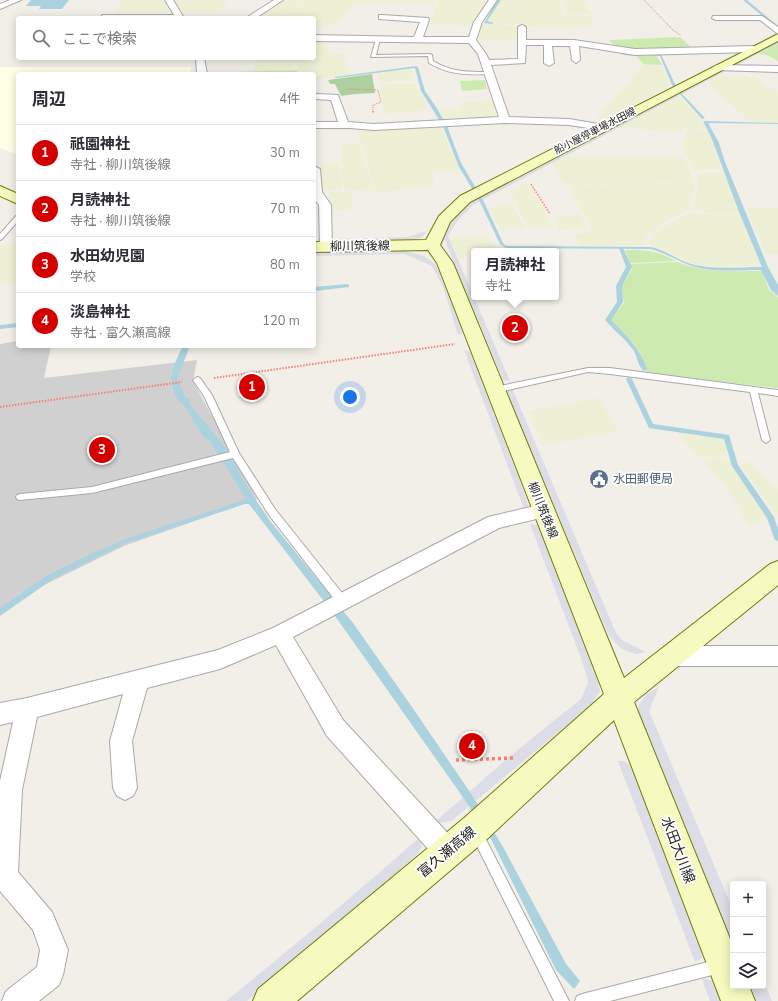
<!DOCTYPE html>
<html lang="ja">
<meta charset="utf-8">
<style>
:root{--surface:#fff;--page:#f7f7f7;--text:#2b2b33;--muted:#7c7c81;--line:#e1e1e2;--accent:#d40000}
body{margin:0;font-family:"Nunito Sans","Noto Sans JP",sans-serif;background:var(--page);color:var(--text)}
.controls{position:absolute;right:12px;bottom:12px;display:grid;overflow:hidden;border-radius:4px;box-shadow:0 2px 10px #0003}
.controls button{width:36px;height:36px;display:grid;place-items:center;padding:0;border:0;border-bottom:1px solid var(--line);background:var(--surface);color:var(--text);font:20px sans-serif}
.you{position:absolute;left:350px;top:397px;width:14px;height:14px;margin:-10px;border:3px solid #fff;border-radius:50%;background:#1a73e8;box-shadow:0 0 0 6px #1a73e833}
.badge{display:grid;place-items:center;width:26px;height:26px;border-radius:50%;background:var(--accent);color:#fff;font-size:13px;font-weight:700}
.pin{position:absolute;translate:-50% -50%;border:2px solid #fff;box-shadow:0 1px 4px #0006}
.popup{position:absolute;left:471px;top:248px;width:88px;height:52px;box-sizing:border-box;display:grid;place-content:center;border-radius:4px;background:var(--surface);filter:drop-shadow(0 1px 3px #0005);font-size:13px;white-space:nowrap;color:var(--muted)}
.popup b{font-size:15px;color:var(--text)}
.popup::after{content:'';position:absolute;left:50%;top:100%;margin-left:-8px;border:8px solid transparent;border-top-color:var(--surface)}
.list{margin:0;padding:0;list-style:none}
h2{display:flex;justify-content:space-between;align-items:center;height:52px;margin:0;padding:0 16px;font-size:17px}
h2 small{font-size:13px;font-weight:400;color:var(--muted)}
.list li{display:grid;grid-template-columns:26px 1fr auto;gap:12px;align-items:center;box-sizing:border-box;height:56px;padding:0 16px;border-top:1px solid var(--line)}
.list b{display:block;font-size:15px;white-space:nowrap}
.list p{margin:0;font-size:13px;white-space:nowrap;color:var(--muted)}
.list em{font-size:13px;font-style:normal;color:var(--muted)}
.icon{flex:none;width:22px;height:22px;fill:none;stroke:currentColor;stroke-width:2;stroke-linecap:round;stroke-linejoin:round}
.map{position:relative;flex:none;width:778px;height:1001px;overflow:hidden}
.search{position:absolute;background:var(--surface);box-shadow:0 2px 10px #0003;left:16px;top:16px;width:300px;height:44px;display:flex;align-items:center;gap:10px;box-sizing:border-box;padding:0 14px;border-radius:4px;color:var(--muted);font-size:15px}
.panel{position:absolute;background:var(--surface);box-shadow:0 2px 10px #0003;left:16px;top:72px;width:300px;height:276px;border-radius:4px}
.map>svg:first-child{display:block}
</style>
<div class="map">
<svg width="778" height="1001" viewBox="0 0 778 1001">
<rect width="100%" height="100%" fill="#f2efe9"/>
<path fill="#ffffe5" d="M 0,67 L 191,67 L 191,74 L 18,74 L 18,155 L 0,148 Z"/>
<path fill="#d0d0d0" d="M 18,341 L 18,346 L 51,346 L 44,378 L 197,360 L 193,381 L 257,499 L 124,546 L 38,588 L 0,615 L 0,344 Z"/>
<path fill="#eef0d5" d="M 122,0 L 163,0 L 171,12 L 115,13 Z
M 174,0 L 229,0 L 215,13 L 183,12 Z
M 284,0 L 304,1 L 294,9 L 276,18 L 256,18 Z
M 307,0 L 363,0 L 363,1 L 362,3 L 356,3 L 332,26 L 314,25 L 314,18 L 278,18 L 297,8 Z
M 364,0 L 434,0 L 435,6 L 420,4 L 362,4 Z
M 436,0 L 470,0 L 487,2 L 480,12 L 436,7 Z
M 501,0 L 560,0 L 563,15 L 591,17 L 594,27 L 578,26 L 577,30 L 486,22 L 494,10 L 543,13 L 495,9 Z
M 562,0 L 582,0 L 593,15 L 566,14 Z
M 436,8 L 447,9 L 481,13 L 471,26 L 430,23 Z
M 483,23 L 518,27 L 519,41 L 479,40 L 477,38 Z
M 314,41 L 324,41 L 327,49 L 332,54 L 343,54 L 351,74 L 314,80 L 314,74 L 299,74 L 294,58 L 314,58 Z
M 265,58 L 291,58 L 294,69 L 254,71 L 255,59 Z
M 644,64 L 662,66 L 670,85 L 605,119 L 595,120 Z
M 412,68 L 413,81 L 378,82 L 377,73 Z
M 715,76 L 756,77 L 778,93 L 778,123 L 750,122 L 712,87 L 709,80 Z
M 380,84 L 416,84 L 428,110 L 384,114 Z
M 679,96 L 700,118 L 687,120 L 701,119 L 706,129 L 685,127 L 681,122 L 684,133 L 621,127 L 638,118 L 645,119 L 646,116 L 641,116 Z
M 493,101 L 496,113 L 493,117 L 459,120 L 458,109 L 462,104 L 467,102 Z
M 438,109 L 456,109 L 457,120 L 444,120 Z
M 441,126 L 459,170 L 433,172 L 433,184 L 425,188 L 376,192 L 357,129 L 377,130 Z
M 686,128 L 707,131 L 716,147 L 721,169 L 694,170 L 683,150 Z
M 358,142 L 374,191 L 345,190 L 342,178 L 342,144 Z
M 564,157 L 683,157 L 696,182 L 568,185 L 562,181 L 552,164 Z
M 339,163 L 342,190 L 322,190 L 319,164 Z
M 725,172 L 743,216 L 704,212 L 693,208 L 699,183 L 696,173 Z
M 528,183 L 546,212 L 553,229 L 530,229 L 517,208 L 518,204 L 510,191 Z
M 696,183 L 689,207 L 690,210 L 674,216 L 645,236 L 646,245 L 579,246 L 575,234 L 594,232 L 568,186 Z
M 330,192 L 352,192 L 351,210 L 330,210 Z
M 515,204 L 514,208 L 526,228 L 501,229 L 490,210 L 501,205 Z
M 747,207 L 778,208 L 778,254 L 766,254 Z
M 692,213 L 742,217 L 763,266 L 717,267 L 690,263 L 663,249 L 650,245 L 648,241 L 654,233 L 685,215 Z
M 555,215 L 580,215 L 588,229 L 558,230 Z
M 487,236 L 497,251 L 474,251 L 474,256 L 459,258 L 448,238 Z
M 18,243 L 18,285 L 0,285 L 0,246 Z
M 599,398 L 618,432 L 543,445 L 528,411 Z
M 676,432 L 725,439 L 729,456 L 699,457 Z
M 731,458 L 732,465 L 768,519 L 748,526 L 729,491 L 703,459 Z
M 748,461 L 778,491 L 778,518 L 741,465 Z"/>
<path fill="#cdebb0" d="M 680,37 L 693,49 L 631,50 L 616,47 L 609,40 Z
M 778,43 L 778,61 L 767,55 L 758,54 Z
M 656,55 L 662,65 L 643,64 L 636,56 Z
M 297,70 L 297,74 L 233,74 L 233,72 Z
M 485,80 L 487,89 L 462,91 L 460,81 Z
M 625,250 C 646,250 657,250 676,261 L 630,263 Z
M 677,262 C 704,273 733,271 762,271 L 769,290 L 778,297 L 778,388 L 647,373 C 642,347 628,337 610,320 L 624,303 L 621,287 L 632,269 L 631,264 Z"/>
<path fill="#add19e" d="M 372,74 L 375,93 L 355,94 L 341,96 L 335,84 L 330,84 L 328,80 Z"/>
<path fill="#dddde8" d="M 778,39 L 778,43 L 473,205 L 458,220 L 448,236 L 510,381 L 503,380 L 443,236 L 454,218 L 470,202 Z
M 427,231 L 421,238 L 412,240 L 334,242 L 331,239 L 407,237 Z
M 402,250 L 424,256 L 435,264 L 448,286 L 462,333 L 461,334 L 458,335 L 443,287 L 432,266 L 404,254 L 314,256 L 314,251 Z
M 464,350 L 470,352 L 523,489 L 529,508 L 524,509 Z
M 512,388 L 616,633 L 622,640 L 644,651 L 644,653 L 635,654 L 622,649 L 609,636 L 507,393 L 508,389 Z
M 530,524 L 539,525 L 596,673 L 600,691 L 592,704 L 478,799 L 451,821 L 439,823 L 436,821 L 509,757 L 581,699 L 588,683 L 587,677 L 581,658 Z
M 659,687 L 649,711 L 733,910 L 733,948 L 638,712 L 639,704 L 647,694 Z
M 618,761 L 624,761 L 631,766 L 701,944 L 703,954 L 701,959 L 695,962 Z
M 419,838 L 422,847 L 418,853 L 378,890 L 257,993 L 247,1001 L 226,1001 L 315,928 Z
M 702,979 L 706,979 L 713,981 L 719,989 L 723,1001 L 710,1001 Z
M 763,980 L 772,1001 L 755,1001 L 748,986 L 763,986 Z"/>
<path fill="#aad3df" d="M 31,0 L 69,0 L 62,9 L 39,9 L 41,6 L 26,6 Z
M 638,54 L 661,54 L 675,84 L 681,93 L 705,118 L 702,119 L 672,85 L 660,56 Z
M 703,121 L 778,123 L 778,124 L 708,123 L 719,143 L 725,162 L 768,267 L 778,285 L 778,296 L 771,290 L 761,270 C 738,270 711,273 689,265 C 676,260 665,253 651,249 L 506,248 L 500,244 L 480,202 L 459,167 L 443,126 L 447,126 L 461,163 L 483,200 L 504,245 L 507,246 L 651,247 C 666,250 677,260 691,264 C 713,270 739,267 762,267 L 739,212 L 712,139 Z
M 183,346 L 190,346 L 177,379 L 186,398 L 190,399 L 189,403 L 225,447 L 251,493 L 271,522 L 353,623 L 412,707 L 472,795 L 503,847 L 566,964 L 580,981 L 574,989 L 556,970 L 490,837 L 460,793 L 333,613 L 249,504 L 245,504 L 124,544 L 53,579 L 0,616 L 0,608 L 46,576 L 95,552 L 125,539 L 244,500 L 245,497 L 209,440 L 205,439 C 198,429 192,418 185,407 C 183,404 179,402 177,398 C 166,379 174,363 183,346 Z"/>
<g fill="none" stroke-linecap="round" stroke-linejoin="round">
<path fill="#aad3df" fill-rule="evenodd" d="M 497,0 L 501,0 L 487,21 L 494,23 L 492,24 L 484,23 Z
M 743,0 L 747,0 L 778,26 L 778,29 Z
M 616,48 L 626,53 L 641,55 L 639,56 L 624,55 L 615,50 Z
M 416,66 L 418,67 L 425,91 L 436,107 L 448,128 L 447,129 L 445,129 L 421,91 L 415,68 L 336,78 L 334,77 Z
M 619,247 L 623,248 L 632,267 L 622,286 L 623,302 L 611,320 C 626,335 640,348 647,369 L 644,371 C 639,368 637,357 634,351 C 626,339 614,331 605,320 L 617,302 L 616,286 L 626,267 L 619,248 Z
M 347,284 L 349,285 L 349,287 L 314,291 L 314,287 Z
M 18,323 L 18,327 L 0,329 L 0,325 Z
M 629,377 L 632,379 L 653,424 L 729,435 L 738,465 L 774,517 L 778,529 L 778,541 L 775,540 L 774,538 L 767,518 L 732,466 L 724,439 L 649,428 L 626,379 Z"/>
<defs>
<path id="lane" d="M 102,15 L 179,15 L 181,16 L 179,17 L 103,17 Z
M 378,38 L 380,39 L 376,55 L 430,54 L 432,55 L 433,61 C 451,72 468,72 489,72 L 491,73 L 489,74 C 467,75 449,75 429,63 L 428,56 L 371,57 L 376,39 Z
M 18,215 L 18,221 L 2,239 L 0,240 L 0,234 L 16,216 Z
M 588,368 L 610,368 L 778,390 L 778,396 L 758,393 L 770,440 L 766,443 L 762,440 L 750,392 L 610,374 L 588,372 L 495,393 L 491,390 L 495,387 Z
M 197,377 L 200,378 L 212,395 L 239,453 L 275,509 L 346,598 L 347,601 L 346,604 L 342,605 L 338,604 L 269,515 L 233,458 L 92,493 L 20,500 L 17,499 L 16,497 L 17,495 L 20,494 L 92,487 L 230,452 L 204,396 L 193,380 Z
M 477,828 L 481,830 L 569,1001 L 554,1001 L 473,838 L 471,834 L 473,830 Z
M 720,959 L 725,961 L 727,966 L 725,971 L 720,973 L 610,1001 L 575,1001 L 577,996 L 582,994 Z"/>
<path id="street" d="M 10,0 L 21,0 L 0,9 L 0,4 Z
M 165,0 L 173,0 L 184,18 L 176,18 Z
M 274,0 L 283,0 L 256,18 L 246,18 Z
M 489,0 L 497,0 L 482,22 L 476,40 L 486,54 L 489,60 L 518,59 L 518,27 L 522,25 L 526,27 L 526,40 L 574,40 L 635,49 L 754,46 L 758,49 L 754,52 L 635,55 L 579,46 L 580,60 L 576,63 L 572,60 L 570,46 L 552,46 L 554,63 L 549,66 L 544,63 L 544,45 L 526,45 L 525,63 L 491,65 L 509,117 L 569,119 L 605,125 L 606,127 L 605,129 L 601,130 L 569,125 L 505,123 L 374,130 L 350,128 L 314,128 L 314,122 L 338,122 L 331,100 L 314,99 L 314,95 L 316,94 L 338,95 L 348,122 L 374,124 L 499,117 L 478,54 L 469,43 L 314,41 L 314,35 L 414,37 L 420,22 L 379,19 L 379,15 L 382,15 L 428,18 L 429,20 L 423,37 L 469,37 L 474,22 Z
M 713,16 L 762,16 L 778,27 L 778,34 L 760,20 L 716,20 L 712,18 Z
M 196,58 L 204,58 L 207,74 L 197,74 Z
M 717,65 L 778,66 L 778,72 L 714,70 L 712,68 Z
M 314,166 L 320,169 L 322,192 L 331,205 L 332,247 L 331,250 L 321,250 L 320,247 L 319,205 L 314,198 Z
M 543,504 L 549,506 L 552,511 L 549,516 L 499,528 L 293,637 L 343,720 L 456,842 L 460,851 L 456,860 L 447,864 L 438,860 L 327,736 L 276,645 L 220,669 L 147,688 L 132,741 L 137,788 L 133,796 L 125,800 L 117,796 L 113,788 L 110,741 L 123,694 L 37,717 L 22,790 L 18,872 L 52,912 L 68,950 L 63,975 L 59,985 L 39,1001 L 2,1001 L 6,991 L 37,967 L 40,950 L 33,930 L 0,891 L 0,781 L 13,722 L 0,725 L 0,703 L 27,698 L 218,650 L 273,628 L 488,517 Z
M 672,646 L 778,646 L 778,666 L 672,666 L 665,663 L 661,656 L 665,649 Z"/>
<path id="secondary" d="M 778,34 L 778,41 L 470,202 L 450,222 L 440,245 L 453,263 L 624,678 L 770,564 L 778,561 L 778,585 L 634,702 L 733,946 L 733,986 L 749,986 L 755,1001 L 721,1001 L 614,720 L 486,840 L 297,1001 L 253,1001 L 258,989 L 464,818 L 604,694 L 437,263 L 428,250 L 314,252 L 314,242 L 426,240 L 439,216 L 460,196 Z
M 0,186 L 18,194 L 18,204 L 0,196 Z"/>
</defs>
<use href="#lane" stroke="#a9a9a9" stroke-width="2"/>
<use href="#street" stroke="#a9a9a9" stroke-width="2"/>
<use href="#secondary" stroke="#707d05" stroke-width="2"/>
<path stroke="#fa8072" stroke-width="1" stroke-dasharray="1 1" stroke-linecap="butt" d="M 644,0 L 672,29 L 681,36
M 347,89 L 378,90 L 381,102 L 373,105 L 373,112"/>
<path stroke="#fa8072" stroke-width="1.5" stroke-dasharray="1.5 1.5" stroke-linecap="butt" d="M 373,111 L 373,113
M 531,184 L 550,214"/>
<path stroke="#fa8072" stroke-width="2" stroke-dasharray="1.5 1.5" stroke-linecap="butt" d="M 214,378 L 455,344
M 0,407 L 182,382"/>
<path stroke="#fa8072" stroke-width="3.5" stroke-dasharray="3 3" stroke-linecap="butt" d="M 456,760 L 513,758"/>
<use href="#lane" fill="#fff" fill-rule="evenodd"/>
<use href="#street" fill="#fff" fill-rule="evenodd"/>
<use href="#secondary" fill="#f7fabf" fill-rule="evenodd"/>
</g>
<defs>
<symbol id="civic-disc" viewBox="-11 -11 22 22"><circle r="9.5" fill="#5c6f8a" stroke="#fff"/><path d="M-.6-6.5H3V-4.5H.6V-3L4-1V1h2V6H-6V1h2V-1L-.6-3ZM-1.2 2.5V6h2.4V2.5Z" fill="#fff"/></symbol>
</defs>
<g fill-rule="evenodd">
<use href="#civic-disc" x="588" y="468" width="22" height="22"/>
</g>
<g text-anchor="middle" dominant-baseline="central" stroke-width="3.5" stroke-linejoin="round" paint-order="stroke">
<g font-size="10" fill="#222" stroke="#fff">
<text transform="translate(595 131) rotate(-27)">船小屋停車場水田線</text>
</g>
<g font-size="12" fill="#222" stroke="#fff">
<text transform="translate(360 246) rotate(-1)">柳川筑後線</text>
<text transform="translate(543 510) rotate(68)">柳川筑後線</text>
</g>
<g font-size="12" fill="#4e5e75" stroke="#fff" text-anchor="start">
<text x="613" y="479">水田郵便局</text>
</g>
<g font-size="14" fill="#222" stroke="#fff">
<text transform="translate(678 850) rotate(69)">水田大川線</text>
<text transform="translate(447 852) rotate(-40)">富久瀬高線</text>
</g>
</g>
</svg>
<div class="controls">
<button>+</button>
<button>−</button>
<button><svg class="icon" aria-label="layers" viewBox="0 0 24 24"><path d="M12 4l9 5-9 5-9-5zM3 14l9 5 9-5"/></svg></button>
</div>
<div class="you"></div>
<div class="pin badge" style="left:252px;top:387px">1</div>
<div class="pin badge" style="left:515px;top:328px">2</div>
<div class="popup"><b>月読神社</b>寺社</div>
<div class="pin badge" style="left:102px;top:450px">3</div>
<div class="pin badge" style="left:472px;top:746px">4</div>
<div class="search"><svg class="icon" aria-label="search" viewBox="0 0 24 24"><circle cx="10" cy="10" r="6"/><path d="M15 15l6 6"/></svg>ここで検索</div>
<section class="panel">
<h2>周辺<small>4件</small></h2>
<ul class="list">
<li><span class="badge">1</span><div><b>祇園神社</b><p>寺社 · 柳川筑後線</p></div><em>30 m</em></li>
<li><span class="badge">2</span><div><b>月読神社</b><p>寺社 · 柳川筑後線</p></div><em>70 m</em></li>
<li><span class="badge">3</span><div><b>水田幼児園</b><p>学校</p></div><em>80 m</em></li>
<li><span class="badge">4</span><div><b>淡島神社</b><p>寺社 · 富久瀬高線</p></div><em>120 m</em></li>
</ul>
</section>
</div>
